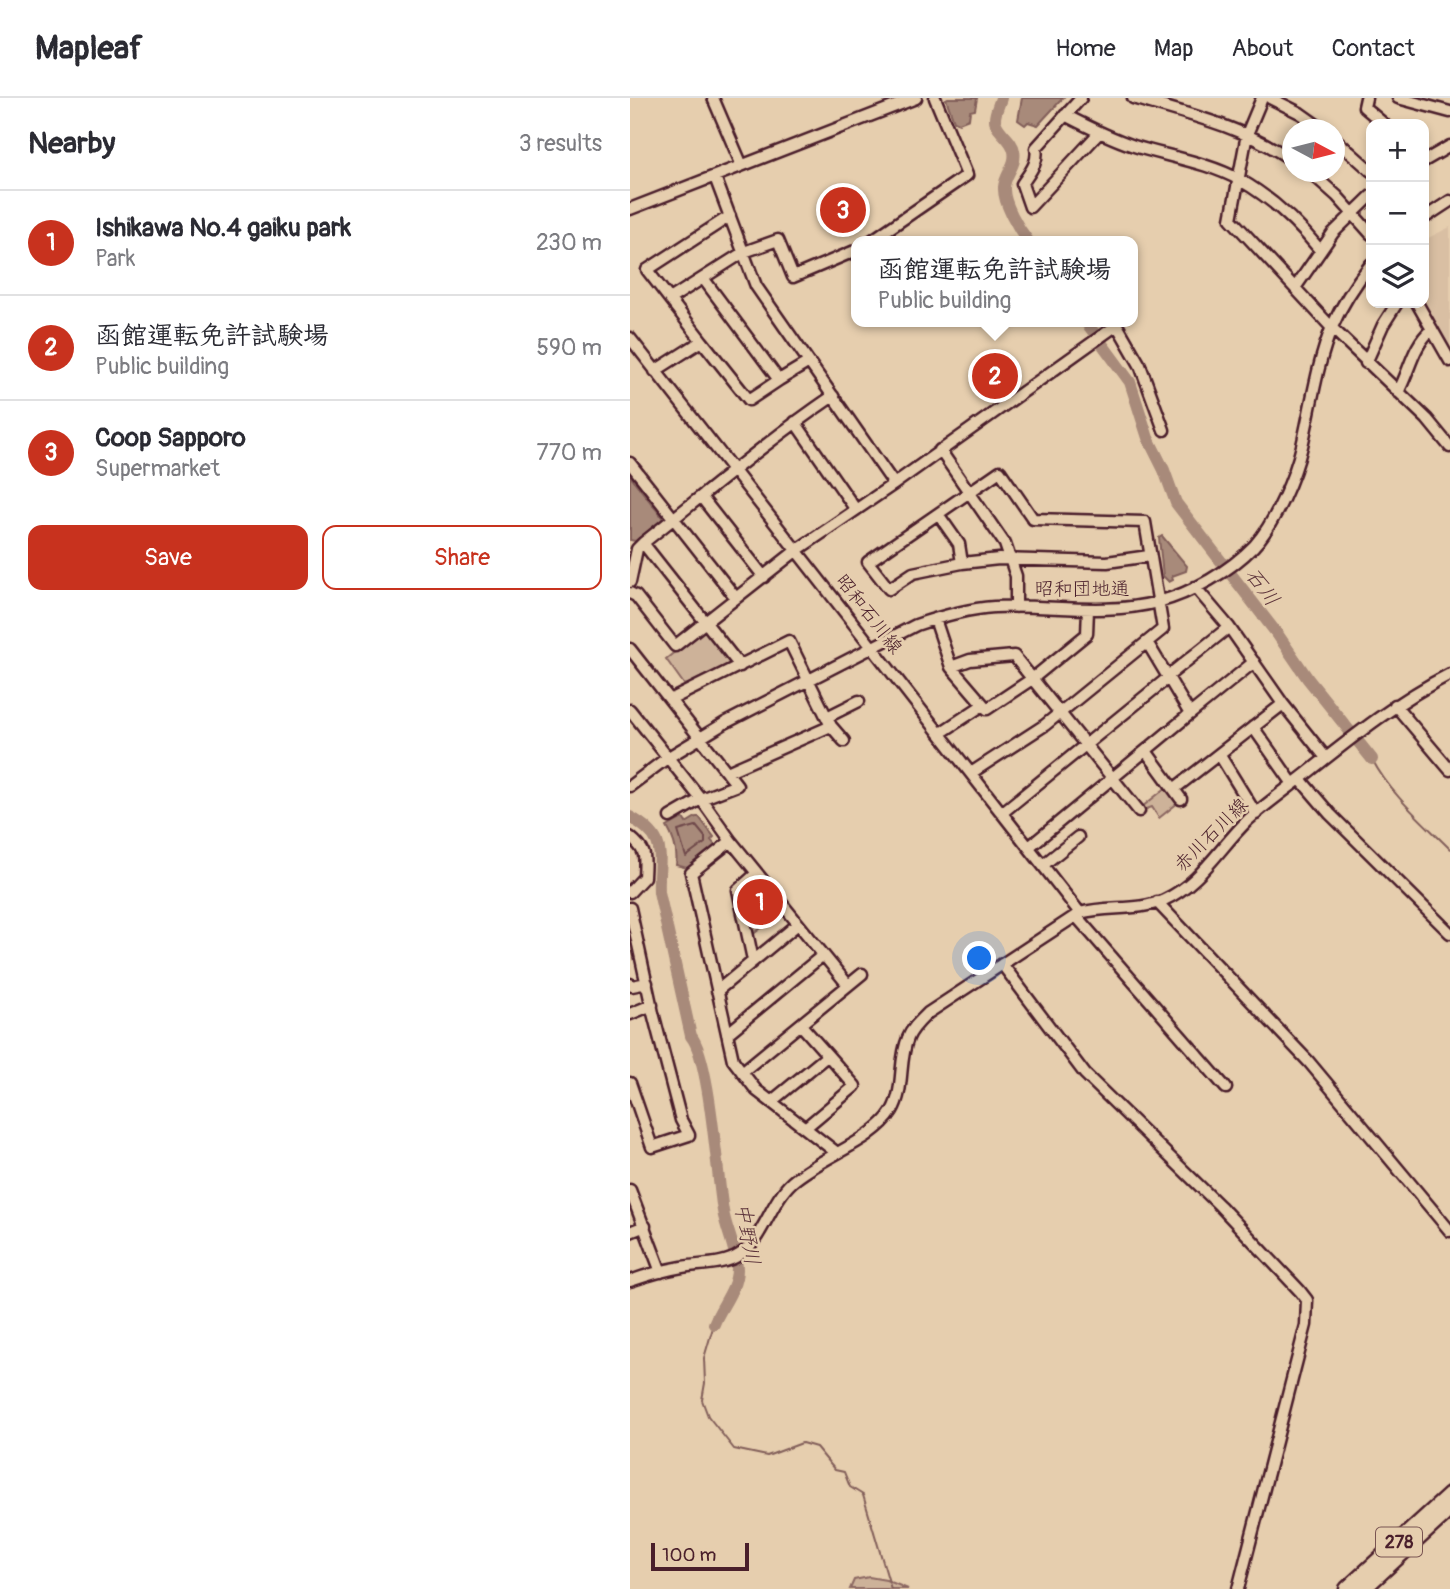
<!DOCTYPE html>
<meta charset="utf-8">
<style>
:root{--surface:#fff;--page:#f2f2f3;--text:#2b2b33;--muted:#7c7c81;--line:#e1e1e2;--accent:#c8321e}
body{margin:0;font-family:Pangolin,"Klee One",sans-serif;background:var(--page);color:var(--text)}
.controls{position:absolute;right:21px;top:21px;display:grid;overflow:hidden;border-radius:14px;box-shadow:0 4px 10px #0003}
.controls button{width:63px;height:63px;display:grid;place-items:center;padding:0;border:0;border-bottom:2px solid var(--line);background:var(--surface);color:var(--text);font:35px sans-serif}
.compass{position:absolute;left:652px;top:21px;width:63px;height:63px;border-radius:50%;background:var(--surface);box-shadow:0 4px 10px #0003;rotate:97deg}
.scale{position:absolute;left:21px;bottom:18px;width:98px;box-sizing:border-box;padding-left:7px;border:4px solid #4a1f2b;border-top:0;font-size:19px;line-height:24px;white-space:nowrap;color:#4a1f2b;-webkit-text-stroke:5px #e6ceae;paint-order:stroke}
.you{position:absolute;left:350px;top:861px;width:24px;height:24px;margin:-18px;border:5px solid #fff;border-radius:50%;background:#1a73e8;box-shadow:0 0 0 10px #1a73e833}
.badge{display:grid;place-items:center;width:46px;height:46px;border-radius:50%;background:var(--accent);color:#fff;font-size:23px;font-weight:700}
.pin{position:absolute;translate:-50% -50%;border:4px solid #fff;box-shadow:0 2px 7px #0006}
.popup{position:absolute;left:221px;top:138px;width:287px;height:91px;box-sizing:border-box;display:grid;place-content:center;border-radius:14px;background:var(--surface);filter:drop-shadow(0 2px 5px #0005);font-size:23px;white-space:nowrap;color:var(--muted)}
.popup b{font-size:26px;color:var(--text)}
.popup::after{content:'';position:absolute;left:50%;top:100%;margin-left:-14px;border:14px solid transparent;border-top-color:var(--surface)}
.list{margin:0;padding:0;list-style:none}
h2{display:flex;justify-content:space-between;align-items:center;height:91px;margin:0;padding:0 28px;font-size:30px}
h2 small{font-size:23px;font-weight:400;color:var(--muted)}
.list li{display:grid;grid-template-columns:46px 1fr auto;gap:21px;align-items:center;box-sizing:border-box;height:105px;padding:0 28px;border-top:2px solid var(--line)}
.list b{display:block;font-size:26px;white-space:nowrap}
.list p{margin:0;font-size:23px;white-space:nowrap;color:var(--muted)}
.list em{font-size:23px;font-style:normal;color:var(--muted)}
.actions{display:flex;gap:14px;padding:21px 28px}
.actions a{flex:1;padding:16px 0;border:2px solid var(--accent);border-radius:14px;text-align:center;font-size:24px;color:var(--accent)}
.actions .main{background:var(--accent);color:#fff}
.icon{flex:none;width:38px;height:38px;fill:none;stroke:currentColor;stroke-width:2;stroke-linecap:round;stroke-linejoin:round}
.map{position:relative;flex:none;width:820px;height:1491px;overflow:hidden}
header{display:flex;align-items:center;gap:42px;box-sizing:border-box;height:98px;padding:0 35px;background:var(--surface);border-bottom:2px solid var(--line)}
header strong{font-size:33px}
nav{display:flex;gap:38px;margin-inline-start:auto;font-size:24px}
main{display:flex}
aside{flex:1;background:var(--surface)}
.map>svg:first-child{display:block}
</style>
<header>
<strong>Mapleaf</strong>
<nav><a>Home</a><a>Map</a><a>About</a><a>Contact</a></nav>
</header>
<main>
<aside>
<h2>Nearby<small>3 results</small></h2>
<ul class="list">
<li><span class="badge">1</span><div><b>Ishikawa No.4 gaiku park</b><p>Park</p></div><em>230 m</em></li>
<li><span class="badge">2</span><div><b>函館運転免許試験場</b><p>Public building</p></div><em>590 m</em></li>
<li><span class="badge">3</span><div><b>Coop Sapporo</b><p>Supermarket</p></div><em>770 m</em></li>
</ul>
<div class="actions"><a class="main">Save</a><a>Share</a></div>
</aside>
<div class="map">
<svg width="820" height="1491" viewBox="0 0 820 1491">
<rect width="100%" height="100%" fill="#e6ceae"/>
<filter id="ink" filterUnits="userSpaceOnUse"><feTurbulence type="fractalNoise" baseFrequency=".0143" numOctaves="2"/><feDisplacementMap in="SourceGraphic" scale="14" xChannelSelector="R" yChannelSelector="G"/><feConvolveMatrix kernelMatrix="1 2 1 2 8 2 1 2 1" color-interpolation-filters="sRGB"/></filter>
<g filter="url(#ink)">
<path fill="#d9bfa3" d="M 820,129 L 820,250 L 794,202 L 794,142 Z"/>
<path fill="#cdb299" stroke="#8c6862" stroke-width="2" d="M 72,532 L 76,532 L 100,563 L 99,568 L 56,589 L 36,561 Z
M 537,689 L 549,704 L 529,720 L 522,709 L 514,712 L 512,709 Z
M 124,782 L 127,783 L 153,813 L 121,838 L 112,796 L 113,791 Z
M 239,1479 L 256,1482 L 278,1491 L 220,1491 L 224,1482 Z"/>
<path fill="#a88a7a" stroke="#825f5a" stroke-width="2" d="M 318,0 L 347,0 L 345,12 L 340,13 L 339,21 L 329,25 L 324,23 L 316,1 Z
M 392,0 L 433,0 L 408,27 L 398,24 L 395,27 L 388,22 Z
M 0,378 L 32,419 L 32,423 L 5,443 L 0,442 Z
M 532,438 L 557,468 L 556,473 L 542,478 L 543,482 L 539,484 L 533,478 L 529,440 Z
M 66,719 L 69,719 L 84,739 L 81,742 L 85,747 L 57,770 L 46,767 C 48,753 44,741 37,729 L 53,720 L 56,725 Z"/>
<g fill="none" stroke-linecap="round" stroke-linejoin="round">
<path stroke="#704a4b" stroke-width="2" d="M 66,728 L 75,739 L 75,745 L 56,759 L 48,733 Z"/>
<path stroke="#825f5a" stroke-width="2" d="M 742,661 C 760,696 792,723 820,751
M 84,1226 L 74,1260 L 75,1285 L 72,1302 L 78,1318 L 104,1351 L 137,1358 L 172,1345 L 186,1349 L 205,1372 L 214,1374 L 220,1389 L 233,1397 L 261,1491"/>
<path stroke="#a88a7a" stroke-width="12" d="M 371,0 C 369,7 365,14 365,21 C 365,33 382,40 384,53 C 387,67 375,76 374,89 C 373,105 388,130 398,143
M 456,224 L 500,284 L 518,340 L 534,372 L 546,405 L 648,537 L 678,581 L 742,661
M 0,719 C 41,742 27,757 29,794 L 61,938 C 80,960 87,1079 93,1113 C 96,1132 107,1152 107,1171 C 107,1191 91,1208 84,1226"/>
<defs>
<path id="minor" d="M 83,0 L 110,63
M 451,0 L 406,50 C 409,64 400,74 392,86 L 400,109 L 469,35
M 503,0 C 558,16 614,29 662,62
M 632,0 L 617,36 L 601,121 L 702,230 L 797,321 L 820,349
M 640,0 L 670,15 L 694,32
M 736,0 L 734,9 L 754,26
M 768,0 L 820,14
M 435,17 C 458,29 480,40 504,48 C 539,59 577,64 610,82 C 642,100 667,124 690,152
M 704,40 L 741,73
M 794,63 L 820,48
M 680,74 L 707,98 L 741,136
M 85,79 L 126,188 L 264,386
M 0,111 L 286,0
M 794,120 L 820,103
M 241,143 L 337,77 L 305,0
M 73,180 L 149,282 L 179,264
M 665,190 L 703,135 L 741,98
M 40,201 L 114,154 L 148,142 L 163,179 L 227,152
M 787,205 L 820,263
M 0,240 L 450,815
M 72,243 L 119,302 L 149,282
M 736,265 L 753,227 L 767,205
M 25,273 L 72,243 L 17,172 L 100,118
M 768,294 C 780,273 782,248 802,231
M 165,324 L 226,412
M 310,352 L 375,446 L 386,478 L 386,509
M 0,365 L 106,500
M 72,400 L 134,479
M 308,416 L 329,446 L 332,465
M 13,445 L 110,568
M 0,484 L 7,451 L 13,445 C 76,395 137,343 203,298
M 565,489 L 599,529 L 653,606 L 696,660
M 0,495 L 6,498 L 45,548 L 167,452 L 264,386 L 487,227 L 510,267 L 534,332
M 305,521 L 321,569 L 340,562 L 384,558 L 509,713
M 517,544 L 533,531 L 515,424 L 403,421 L 370,373 L 238,464 L 259,491 L 283,475 L 332,465 L 369,461 L 477,464 L 519,458
M 0,551 L 107,687 L 71,701 L 0,612
M 321,569 L 357,611 L 402,581 L 457,536 L 458,511
M 538,578 L 599,529
M 40,602 L 159,543 L 201,628 L 214,643
M 765,607 L 820,672
M 560,616 L 624,564
M 197,619 L 229,603
M 623,629 L 663,686
M 315,632 L 353,607
M 516,653 L 551,701
M 589,656 L 626,716
M 97,674 L 201,628
M 341,675 L 415,627 L 517,544 L 560,616 L 399,749
M 670,681 L 700,716 L 820,835
M 0,688 L 37,660 L 95,625 L 286,527 C 312,518 337,511 364,509 C 419,506 474,518 528,504 C 562,495 600,473 624,448 C 645,425 665,378 672,348 C 681,310 687,265 702,229 C 712,206 726,185 741,166
M 544,691 L 653,606
M 373,714 L 539,579
M 40,719 L 71,701 L 101,743 L 218,887
M 0,739 C 17,753 15,757 14,779 L 0,794
M 101,743 L 61,775 L 103,962 L 126,992 L 207,1055
M 413,767 L 448,739
M 527,804 L 679,964 L 820,1133
M 0,810 L 23,915 L 51,1022 L 59,1037 L 22,1049 L 0,985
M 446,818 L 596,990
M 123,862 L 108,792 L 127,775
M 372,866 L 455,976 L 590,1108 L 670,1193 L 677,1202 L 676,1227 L 608,1491
M 0,886 L 2,888 L 17,885
M 87,893 L 168,826
M 0,916 L 22,907
M 171,927 L 225,988 L 175,1030
M 97,936 L 193,857
M 112,974 L 232,876
M 142,1003 L 197,958
M 0,1092 L 31,1174
M 0,1134 L 15,1128
M 0,1183 C 17,1177 35,1172 52,1169 C 70,1166 94,1167 109,1157 C 133,1142 140,1104 162,1084 C 190,1059 244,1043 262,1013 C 275,991 268,963 278,940 C 282,930 290,923 298,915 L 450,815 C 478,807 507,814 534,802 C 570,786 590,749 618,722 C 638,704 660,689 681,672 C 725,637 769,602 820,576"/>
<path id="highway" d="M 717,1491 L 820,1397
M 733,1491 L 820,1411"/>
</defs>
<use href="#minor" stroke="#4a1f2b" stroke-width="15"/>
<use href="#highway" stroke="#4a1f2b" stroke-width="19"/>
<use href="#minor" stroke="#e6ceae" stroke-width="10"/>
<use href="#highway" stroke="#e6ceae" stroke-width="14"/>
</g>
</g>
<g text-anchor="middle" dominant-baseline="central" stroke-width="5" stroke-linejoin="round" paint-order="stroke">
<rect fill="#e6ceae" stroke="#795452" stroke-width="2" x="746" y="1429.5" width="46" height="29" rx="5"/>
<g font-size="18" font-weight="bold" fill="#4a1f2b">
<text x="769" y="1444">278</text>
</g>
<g font-size="19" fill="#4a1f2b" stroke="#e6ceae">
<text x="452" y="491">昭和団地通</text>
<text transform="translate(239 516) rotate(52)">昭和石川線</text>
<text transform="translate(581 737) rotate(-45)">赤川石川線</text>
</g>
<g font-size="21" font-style="italic" fill="#5d343b" stroke="#e6ceae">
<text transform="translate(632 489) rotate(53)">石川</text>
<text transform="translate(117 1136) rotate(80)">中野川</text>
</g>
</g>
</svg>
<div class="controls">
<button>+</button>
<button>−</button>
<button><svg class="icon" aria-label="layers" viewBox="0 0 24 24"><path d="M12 4l9 5-9 5-9-5zM3 14l9 5 9-5"/></svg></button>
</div>
<svg class="compass" viewBox="-18 -18 36 36"><path d="M0-13l5 13h-10z" fill="#e53935"/><path d="M0 13l5-13h-10z" fill="#7c7c81"/></svg>
<div class="scale">100 m</div>
<div class="you"></div>
<div class="pin badge" style="left:130px;top:804px">1</div>
<div class="pin badge" style="left:365px;top:278px">2</div>
<div class="popup"><b>函館運転免許試験場</b>Public building</div>
<div class="pin badge" style="left:213px;top:112px">3</div>
</div>
</main>
